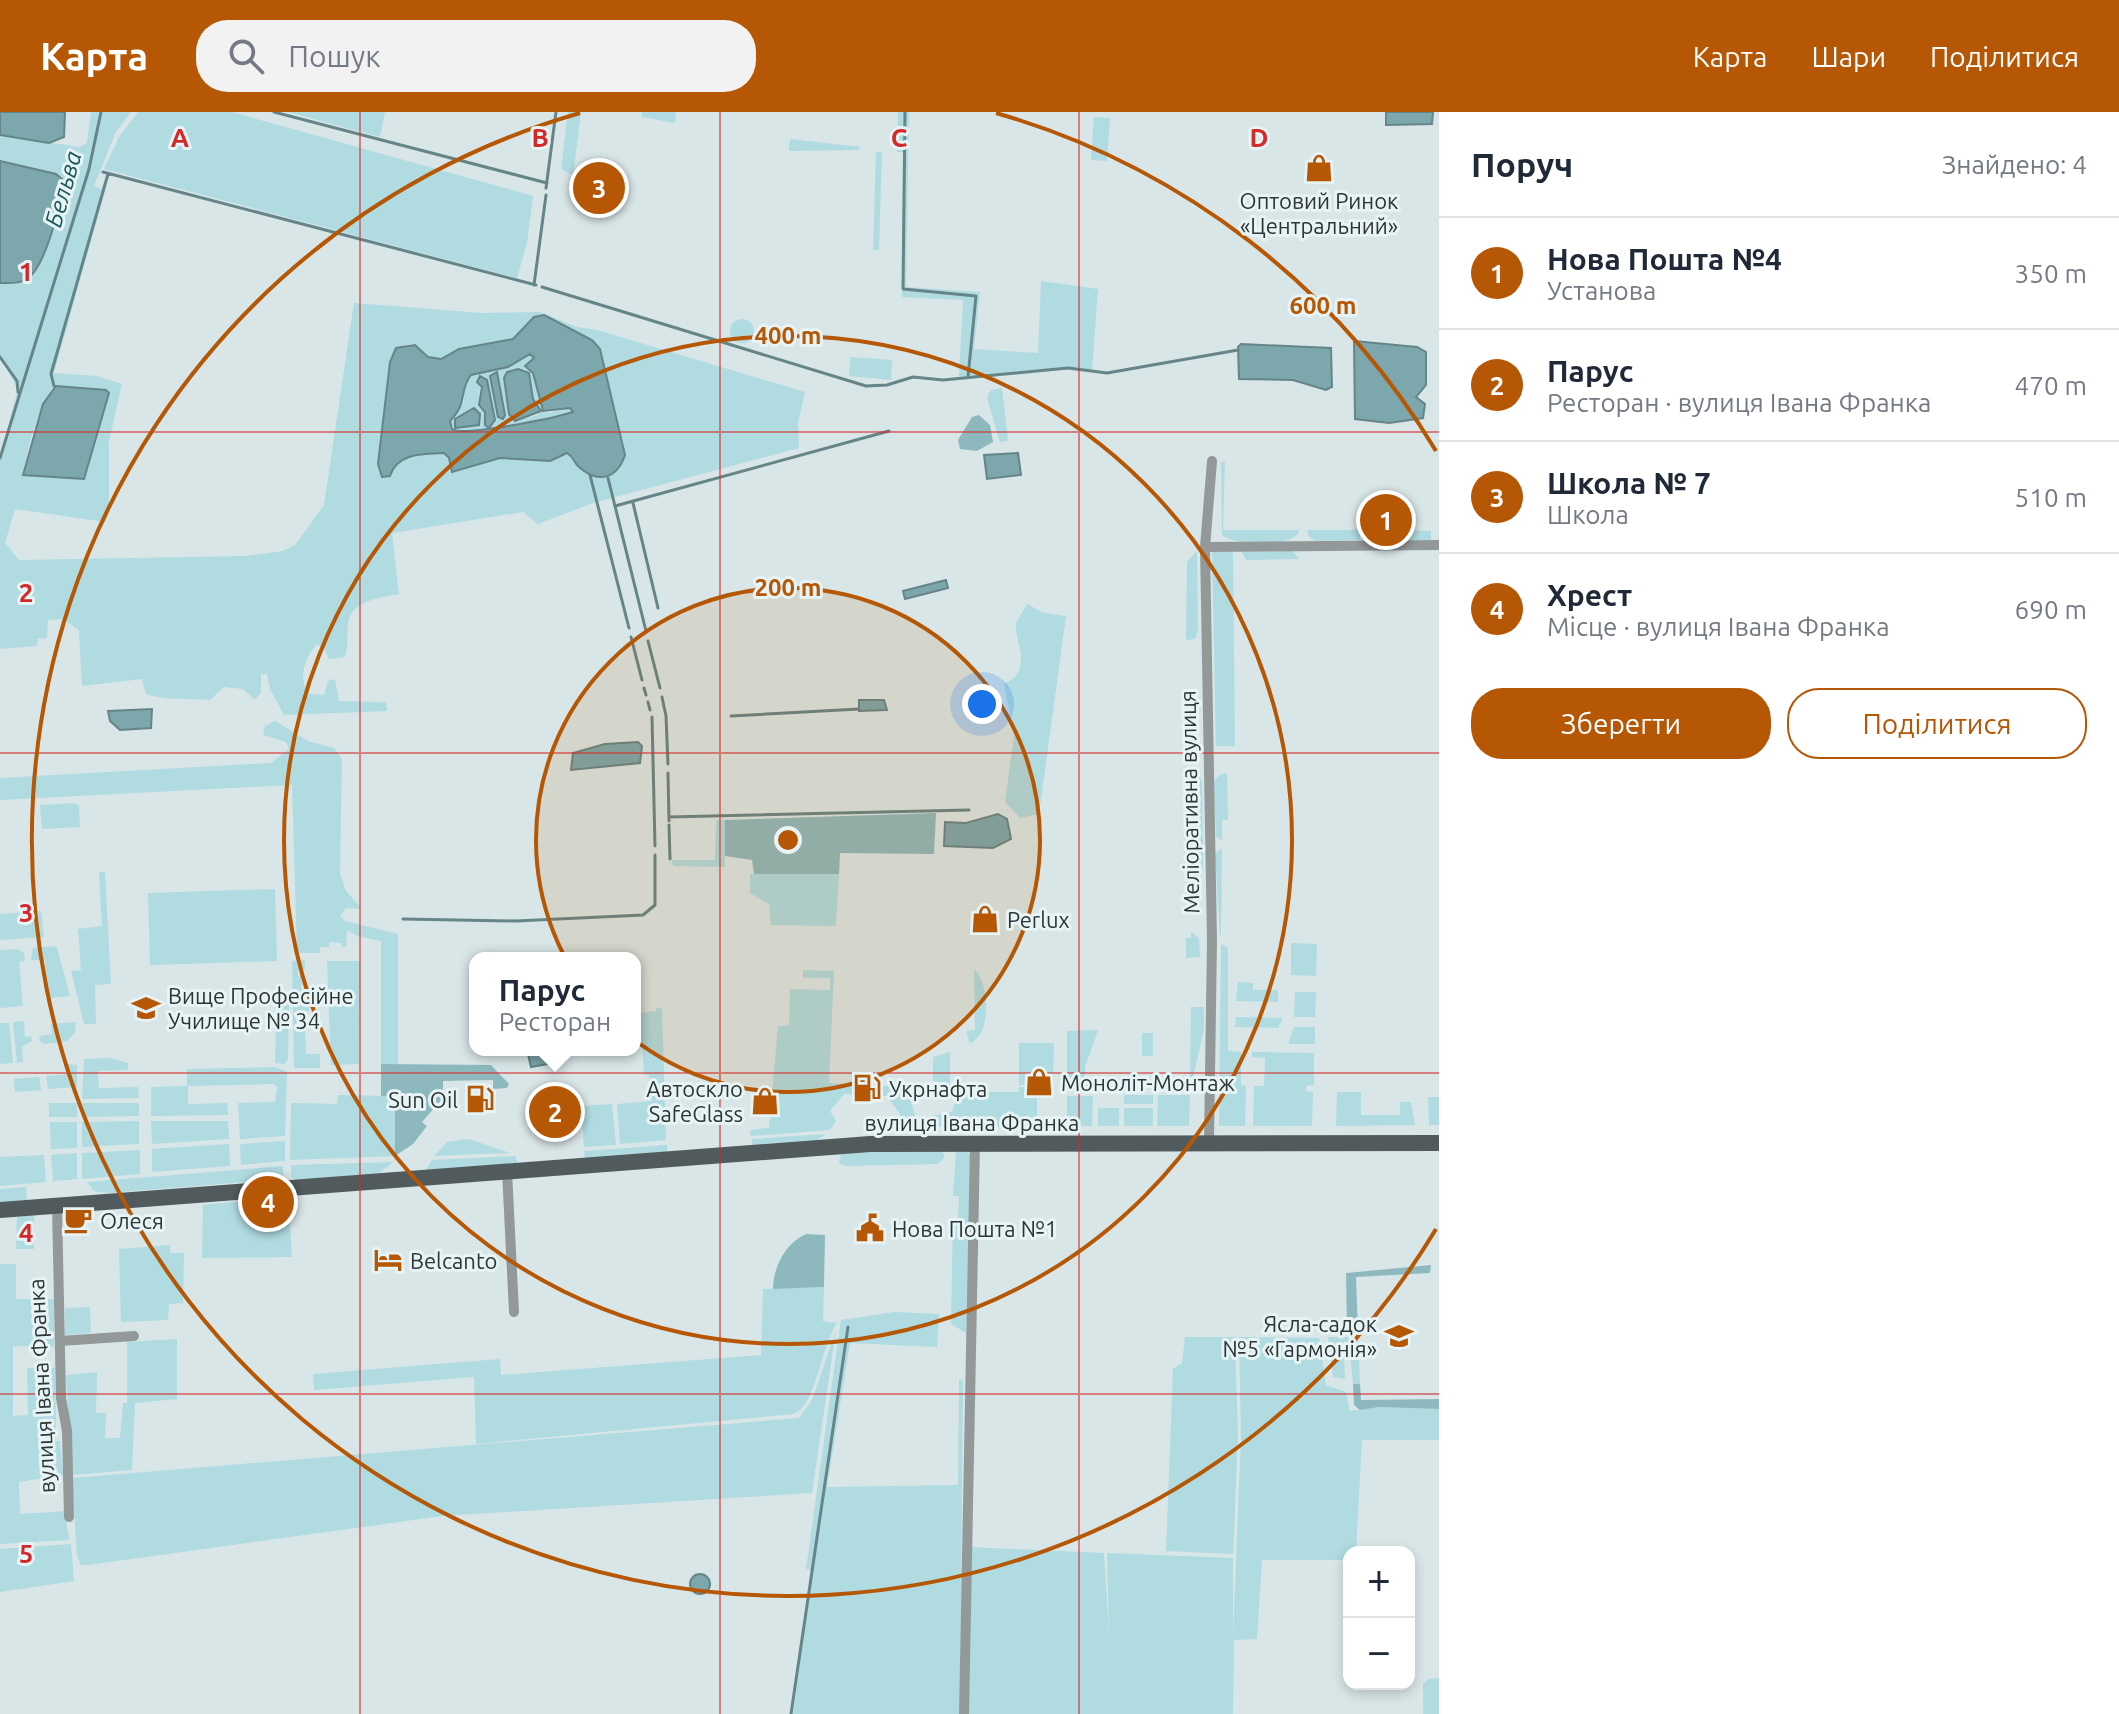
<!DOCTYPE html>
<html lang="uk">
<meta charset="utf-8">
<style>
:root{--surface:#fff;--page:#f2f2f3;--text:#1f2937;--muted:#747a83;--line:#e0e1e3;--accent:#b55704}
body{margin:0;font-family:Ubuntu,sans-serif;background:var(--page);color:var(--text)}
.controls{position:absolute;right:24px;bottom:24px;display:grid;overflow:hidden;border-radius:16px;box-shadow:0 4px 12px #0003}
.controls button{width:72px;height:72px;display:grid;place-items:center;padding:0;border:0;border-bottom:2px solid var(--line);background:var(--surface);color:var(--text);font:40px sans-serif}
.you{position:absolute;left:982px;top:592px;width:28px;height:28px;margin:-20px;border:6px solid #fff;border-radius:50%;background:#1a73e8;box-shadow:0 0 0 12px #1a73e833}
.badge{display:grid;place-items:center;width:52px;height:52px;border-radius:50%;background:var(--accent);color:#fff;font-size:26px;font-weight:700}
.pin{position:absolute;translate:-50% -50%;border:4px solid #fff;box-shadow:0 2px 8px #0006}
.popup{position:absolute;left:469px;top:840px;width:172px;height:104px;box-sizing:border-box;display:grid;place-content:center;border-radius:16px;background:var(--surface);filter:drop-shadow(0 2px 6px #0005);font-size:26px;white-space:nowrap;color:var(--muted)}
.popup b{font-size:30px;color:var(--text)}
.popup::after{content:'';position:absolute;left:50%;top:100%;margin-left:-16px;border:16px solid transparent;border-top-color:var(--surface)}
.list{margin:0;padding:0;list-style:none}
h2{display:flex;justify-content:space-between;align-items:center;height:104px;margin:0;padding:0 32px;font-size:34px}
h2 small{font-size:26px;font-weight:400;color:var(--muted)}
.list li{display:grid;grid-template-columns:52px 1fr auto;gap:24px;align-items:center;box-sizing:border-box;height:112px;padding:0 32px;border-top:2px solid var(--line)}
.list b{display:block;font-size:30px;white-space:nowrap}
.list p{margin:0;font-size:26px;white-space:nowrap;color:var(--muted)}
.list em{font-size:26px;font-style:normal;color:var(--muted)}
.actions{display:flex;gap:16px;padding:24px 32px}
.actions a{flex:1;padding:18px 0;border:2px solid var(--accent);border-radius:32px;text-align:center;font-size:28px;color:var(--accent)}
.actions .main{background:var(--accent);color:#fff}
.icon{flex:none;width:44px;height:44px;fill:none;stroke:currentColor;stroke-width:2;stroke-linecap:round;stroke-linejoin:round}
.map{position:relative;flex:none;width:1439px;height:1602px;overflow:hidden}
header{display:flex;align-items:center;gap:48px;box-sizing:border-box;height:112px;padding:0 40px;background:var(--accent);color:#fff}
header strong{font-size:38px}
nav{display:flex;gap:44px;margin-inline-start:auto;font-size:28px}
.search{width:560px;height:72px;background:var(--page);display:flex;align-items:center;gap:20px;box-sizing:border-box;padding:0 28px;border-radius:32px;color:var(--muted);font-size:30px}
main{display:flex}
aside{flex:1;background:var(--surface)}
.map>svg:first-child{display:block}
</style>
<header>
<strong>Карта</strong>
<div class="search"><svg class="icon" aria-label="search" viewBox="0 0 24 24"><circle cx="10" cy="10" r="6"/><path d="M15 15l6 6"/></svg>Пошук</div>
<nav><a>Карта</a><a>Шари</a><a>Поділитися</a></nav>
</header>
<main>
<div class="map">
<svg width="1439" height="1602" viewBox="0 0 1439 1602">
<rect width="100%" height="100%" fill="#d9e6e8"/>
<path fill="#afdbe1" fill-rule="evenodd" d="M 91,0 L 131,0 L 116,20 L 94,74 L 105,78 L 54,261 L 97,264 L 122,272 L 109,329 L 109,392 L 105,410 L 15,397 L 5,431 L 19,448 L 245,444 L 283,439 L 295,433 L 324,393 L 354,191 L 482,201 L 540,200 L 577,215 L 597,218 L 805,280 L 798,311 L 799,336 L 593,391 L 538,412 L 523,400 L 392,421 L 399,482 C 384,485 354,488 349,507 C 346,519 349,533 345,545 L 329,547 L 323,534 L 316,533 C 306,544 296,569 310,582 L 324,583 L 328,569 L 335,567 L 339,589 L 386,590 L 387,599 L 284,603 L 270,577 L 267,562 L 261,562 L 261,580 L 255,588 L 243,577 L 224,575 L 210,588 C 188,586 167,589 146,582 L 142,567 L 82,574 L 79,518 L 63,507 L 48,508 L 47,526 L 38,527 L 37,534 L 0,537 L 0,346 L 18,277 L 0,245 L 0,171 L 23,169 C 47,153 62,97 63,69 L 56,62 L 0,49 L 0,23 L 79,35 L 87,31 ZM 544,203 L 592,228 L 600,237 L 625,343 C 617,367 598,372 579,355 C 573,350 574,345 567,340 L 550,349 L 500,346 L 456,360 L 444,341 C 422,342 397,341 389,364 L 378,352 L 393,239 L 410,232 L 419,235 L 428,245 L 441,247 L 448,242 L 513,227 L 531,209 ZM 54,274 L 105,278 L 84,367 L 23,363 C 28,332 37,300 54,274 Z
M 138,0 L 232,0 L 533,84 L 527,131 L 517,166 L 104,57 L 119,25 Z
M 288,0 L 385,0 L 380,25 Z
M 568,0 L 581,0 L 573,63 L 561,57 Z
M 642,0 L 676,0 L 675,11 L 642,5 Z
M 898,0 L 909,0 L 906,175 L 980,180 L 974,237 L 1038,241 L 1041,169 L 1098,177 L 1092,259 L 1068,255 L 959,265 L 963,188 L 902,185 L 903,40 L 897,40 Z
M 1094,5 L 1110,6 L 1107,49 L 1091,48 Z
M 790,27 L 860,35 L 859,38 L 789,39 Z
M 876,40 L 882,40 L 879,138 L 873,138 Z
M730 219a12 12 0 1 1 24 0a12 12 0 1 1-24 0Z
M 529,242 L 534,246 L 526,255 C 541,267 533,288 548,301 L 570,296 L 573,300 C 554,306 463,325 452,317 L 450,309 L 464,289 L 464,274 L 471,263 L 508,255 ZM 513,259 L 532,273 L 533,287 L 541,299 L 538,303 L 515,309 C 506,296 502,277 506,261 ZM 487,268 L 494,311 L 490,316 L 479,288 L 480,273 ZM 472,296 L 480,300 L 480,310 L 458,317 L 456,306 Z
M 850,245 L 892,248 L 891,268 L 849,264 Z
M 1002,276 L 1008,329 L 1000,330 L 987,286 L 991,278 Z
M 1221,350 L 1225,350 L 1223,418 L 1299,418 L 1298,422 C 1284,436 1237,434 1222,423 Z
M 1307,418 L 1360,418 L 1360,428 L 1316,429 L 1309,425 Z
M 1401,418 L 1431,419 L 1431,428 L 1409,428 Z
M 1197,439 L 1198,519 L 1195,527 L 1186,528 L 1187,450 Z
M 1293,439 L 1299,447 L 1246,448 L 1242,440 Z
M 1212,440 L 1233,440 L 1235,634 L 1216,634 Z
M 1027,492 L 1044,501 L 1066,504 L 1039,702 L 1020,706 L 1005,690 L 1014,623 L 1004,572 C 1035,558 1014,530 1016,511 Z
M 275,609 L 308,629 L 334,636 L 342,647 L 340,762 L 346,779 L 362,797 L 346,796 L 340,804 L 345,809 L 398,822 L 398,952 L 381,952 L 381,829 L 357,824 L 347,818 L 346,835 L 342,835 L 342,831 L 329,830 L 329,835 L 320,835 L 320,841 L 297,841 L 292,673 L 0,688 L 0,666 L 271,651 L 289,637 L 286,630 L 263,623 L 265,614 Z
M 1227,661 L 1228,708 L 1222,708 L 1222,729 L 1216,724 L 1214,670 L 1219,663 Z
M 1184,664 L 1199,664 L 1202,669 L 1203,756 L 1185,757 Z
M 74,691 L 79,694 L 80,715 L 42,717 L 40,693 Z
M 716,708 L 725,708 L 725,755 L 673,754 L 672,748 L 715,748 Z
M 1222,736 L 1221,824 L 1220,824 L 1215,742 Z
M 1203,758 L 1190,776 L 1190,788 L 1186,788 L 1185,759 Z
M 99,760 L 105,760 L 111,872 L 95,873 L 96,912 L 84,912 L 71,859 L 81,858 L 78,817 L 102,814 Z
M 750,762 L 839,762 L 836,814 L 771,813 L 769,792 L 750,781 Z
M 275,777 L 277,849 L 150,853 L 148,781 Z
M 41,799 L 44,825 L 0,828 L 0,802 Z
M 1191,820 L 1199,826 L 1200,845 L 1186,846 L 1186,826 L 1191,826 Z
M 1291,831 L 1317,832 L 1316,864 L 1291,863 Z
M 1221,832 L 1228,836 L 1228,939 L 1241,940 L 1241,973 L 1246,974 L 1245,1014 L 1219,1014 Z
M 53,834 L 57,836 L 70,884 L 49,886 L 45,848 L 31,848 L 33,836 Z
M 0,838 L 17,837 L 24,841 L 25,849 L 19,850 L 23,894 L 0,896 Z
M 305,848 L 305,857 L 298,858 L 298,864 L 303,864 L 300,884 L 304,892 L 309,892 L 309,899 L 304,899 L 306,942 L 320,942 L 320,956 L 294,956 L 292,849 Z
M 327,849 L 360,849 L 359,952 L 331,953 Z
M 974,857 C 990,870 992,924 970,931 L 966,919 L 975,918 Z
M 803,858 L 834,859 L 829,971 L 860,973 L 860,983 L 844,982 L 830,999 L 836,1009 L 830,1018 L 751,1024 L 750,1018 L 769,1016 L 778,914 L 789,913 L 790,877 L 830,878 L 830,866 L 803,866 Z
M 1238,870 L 1253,871 L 1253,878 L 1278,878 L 1278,890 L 1236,889 Z
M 277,876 L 285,878 L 289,893 L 288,947 L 284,952 L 275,951 Z
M 1295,880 L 1316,880 L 1315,905 L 1294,905 Z
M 656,895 L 662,897 L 666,1028 L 620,1032 L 617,992 L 652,989 L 649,963 L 644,963 L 640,901 L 656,899 Z
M 1191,895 L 1204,895 L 1204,917 L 1190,979 L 1158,979 L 1158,973 L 1190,973 Z
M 1236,905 L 1283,906 L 1278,916 L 1235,915 Z
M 24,909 L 25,925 L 31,924 L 32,929 L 22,935 L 23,950 L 17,951 L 13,910 Z
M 76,910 L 75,920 L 68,929 L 44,932 L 40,929 L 39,924 L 52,922 L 51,912 Z
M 0,911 L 9,911 L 13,951 L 0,952 Z
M 1294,915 L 1315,915 L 1315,932 L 1288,932 Z
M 1098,918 L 1085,955 L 1085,973 L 1093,973 L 1093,979 L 1067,980 L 1067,919 Z
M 1142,921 L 1153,921 L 1153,944 L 1142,944 Z
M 1019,931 L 1054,931 L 1053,967 L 1025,967 L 1024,973 L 1019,973 Z
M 950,940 L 950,980 L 940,980 L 940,970 L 933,969 L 933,945 Z
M 1252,940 L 1314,941 L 1314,973 L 1306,974 L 1306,979 L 1313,980 L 1312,1014 L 1253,1014 L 1254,974 L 1264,974 L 1265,946 L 1252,945 Z
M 111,946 L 128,951 L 128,958 L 98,959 L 99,976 L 138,975 L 139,986 L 82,987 L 84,947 Z
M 68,952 L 77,953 L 77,975 L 48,977 L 46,964 L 69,962 Z
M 275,955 L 287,960 L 285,1024 L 240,1027 L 238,991 L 275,990 L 277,975 L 274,972 L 188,974 L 188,992 L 227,991 L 228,1003 L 151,1004 L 151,975 L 187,974 L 187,957 Z
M 39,965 L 41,978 L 15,980 L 14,967 Z
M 873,973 L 907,975 L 918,1015 L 909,1015 L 887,984 L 873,984 Z
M 1019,975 L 1048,975 L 1048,983 L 1037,984 L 1037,1014 L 931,1014 L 931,1004 L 952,1000 L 958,980 L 1019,980 Z
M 1337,980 L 1361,980 L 1361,1003 L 1400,1003 L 1400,990 L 1411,990 L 1415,1013 L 1336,1014 Z
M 338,983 L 395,984 L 395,1044 L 290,1048 L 291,991 L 337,992 Z
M 1124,983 L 1153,983 L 1153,992 L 1124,992 Z
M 1158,983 L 1190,983 L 1189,1014 L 1157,1014 Z
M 1067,984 L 1093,984 L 1092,1014 L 1067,1014 Z
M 1428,985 L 1439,985 L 1439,1013 L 1429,1013 Z
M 49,991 L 77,991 L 77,1005 L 49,1005 Z
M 82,991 L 139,991 L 139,1004 L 82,1005 Z
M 612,992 L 616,1033 L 584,1035 L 581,994 Z
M 1098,996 L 1119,996 L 1119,1014 L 1098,1014 Z
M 1124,996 L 1153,996 L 1153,1014 L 1124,1014 Z
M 139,1009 L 139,1032 L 82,1035 L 82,1010 Z
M 151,1009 L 228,1009 L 229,1027 L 152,1032 Z
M 50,1010 L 77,1010 L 77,1036 L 51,1037 Z
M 826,1022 L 817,1028 L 753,1033 L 751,1027 Z
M 469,1027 L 510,1041 L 434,1044 L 447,1030 Z
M 285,1029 L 285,1049 L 241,1053 L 240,1032 Z
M 229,1032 L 230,1054 L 152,1060 L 152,1037 Z
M 667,1033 L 667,1041 L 585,1048 L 584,1039 Z
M 140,1038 L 140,1062 L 82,1067 L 82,1041 Z
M 858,1039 L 942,1040 L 945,1045 L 938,1052 L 845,1054 L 839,1051 L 841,1042 Z
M 967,1039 L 971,1045 L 966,1221 L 951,1212 L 953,1108 L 958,1108 L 959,1084 L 953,1084 L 956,1040 Z
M 77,1041 L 77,1067 L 53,1069 L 51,1043 Z
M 44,1043 L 46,1070 L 0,1074 L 0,1045 Z
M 516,1044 L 517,1051 L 426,1058 L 432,1048 Z
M 393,1050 L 380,1061 L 297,1068 L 291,1065 L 291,1053 Z
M 283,1054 L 283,1067 L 107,1081 L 94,1079 L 87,1070 Z
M 26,1075 L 27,1089 L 0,1090 L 0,1077 Z
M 288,1084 L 292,1145 L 202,1146 L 203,1093 Z
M 34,1103 L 34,1137 L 16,1137 L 17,1105 Z
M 170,1133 L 170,1141 L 184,1141 L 183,1191 L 169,1192 L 168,1208 L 121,1210 L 119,1137 Z
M 0,1152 L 16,1152 L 16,1187 L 54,1187 L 54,1235 L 13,1234 L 13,1304 L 28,1303 L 27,1256 L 55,1256 L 56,1329 L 60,1329 L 63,1363 L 19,1370 L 20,1402 L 65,1399 L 69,1428 L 0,1432 Z
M 824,1175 L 823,1209 L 837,1211 C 821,1233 817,1294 793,1302 L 476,1332 L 474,1265 L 314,1278 L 313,1262 L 500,1247 L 501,1263 L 761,1243 L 763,1177 Z
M 90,1195 L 91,1221 L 65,1223 L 65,1196 Z
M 894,1200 L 939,1202 L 937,1235 L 850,1231 L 827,1375 L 958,1373 L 959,1267 L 963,1269 L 960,1602 L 793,1602 L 813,1458 L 806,1457 L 841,1208 Z
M 836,1218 L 812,1381 L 442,1404 L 88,1453 L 81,1453 L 77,1445 L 72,1366 L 799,1306 L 812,1288 Z
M 1185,1225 L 1235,1225 L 1238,1323 L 1233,1442 L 1166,1439 L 1173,1257 L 1182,1251 Z
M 1239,1225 L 1319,1226 L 1326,1273 L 1346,1280 L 1350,1299 L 1379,1295 L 1439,1297 L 1439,1328 L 1362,1328 L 1356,1440 L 1349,1440 L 1349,1448 L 1262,1448 L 1257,1527 L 1234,1528 L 1233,1602 L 966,1602 L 969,1435 L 1104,1441 L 1109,1521 L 1107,1441 L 1233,1446 L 1233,1523 L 1241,1327 Z
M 1328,1225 L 1358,1225 L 1360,1272 L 1353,1272 L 1350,1241 L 1344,1242 L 1345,1267 L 1333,1265 Z
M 177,1227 L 177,1287 L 135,1291 L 132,1358 L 72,1363 L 66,1263 L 97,1260 L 96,1301 L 106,1301 L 105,1326 L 120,1326 L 123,1291 L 127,1291 L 127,1230 Z
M 71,1432 L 74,1469 L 0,1480 L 0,1437 Z
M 1439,1566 L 1439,1602 L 1423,1602 L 1423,1572 L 1429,1567 Z"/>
<path fill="#8db9be" d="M 979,303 L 990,313 L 993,330 L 977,339 L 960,337 L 958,328 L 972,305 Z
M 936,701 L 934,742 L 840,741 L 839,762 L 754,762 L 752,748 L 725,744 L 725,708 Z
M 381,952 L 491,953 L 509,972 L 507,976 L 493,977 L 493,968 L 443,969 L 443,986 L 422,1010 L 427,1014 L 413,1032 L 395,1044 L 395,985 L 381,984 Z
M 806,1122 L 825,1123 L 824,1175 L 773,1177 C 773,1156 785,1131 806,1122 Z
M 1431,1153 L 1430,1161 L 1356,1165 L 1358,1219 L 1347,1218 L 1346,1161 Z
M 1353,1272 L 1360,1272 L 1361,1288 L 1439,1287 L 1439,1297 L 1379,1295 L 1360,1298 L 1354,1293 Z"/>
<path fill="#7ca7ac" stroke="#658588" stroke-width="2" fill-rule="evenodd" d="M 0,0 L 65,0 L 64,25 L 49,31 L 0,23 Z
M 1386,0 L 1433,0 L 1432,12 L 1386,13 Z
M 0,49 L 56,62 L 63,68 C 62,89 45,159 25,168 C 18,172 8,171 0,171 Z
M 544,203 L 592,228 L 600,237 L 625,343 C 617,367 598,372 579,355 C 573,350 574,345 567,341 L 550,349 L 500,346 L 452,360 L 449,346 L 444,341 C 422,342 397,341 390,364 L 382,365 L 378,352 L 390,250 L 396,236 L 415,233 L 428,245 L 441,247 L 459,237 L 513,227 L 534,205 ZM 530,242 L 534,246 L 525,254 L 533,261 L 543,299 L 570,296 L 573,300 C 554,306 463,325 452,317 L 450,309 C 469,289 458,280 471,263 L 508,255 Z
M 1354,229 L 1417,235 L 1426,240 L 1426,273 L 1416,285 L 1425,292 L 1423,306 L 1389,311 L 1355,307 Z
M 1241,232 L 1331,236 L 1332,275 L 1326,278 L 1293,268 L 1239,267 L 1238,235 Z
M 518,257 L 529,261 L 533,287 L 541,299 L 515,309 L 509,302 L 504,266 L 507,260 Z
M 497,260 L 505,303 L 503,307 L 498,305 L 490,264 Z
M 480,264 L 487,268 L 495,308 L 489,316 L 485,313 L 485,300 L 479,293 L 482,275 L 477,270 Z
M 56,274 L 106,278 L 109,281 L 84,367 L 23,363 L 43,292 Z
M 474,296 L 480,302 L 479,313 L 455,316 L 455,307 Z
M 1018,341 L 1021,363 L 987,367 L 984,343 Z
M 946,468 L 948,476 L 905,487 L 903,479 Z
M 859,588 L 884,588 L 887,598 L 859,599 Z
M 152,597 L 151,616 L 120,618 L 110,609 L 108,599 Z
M 638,630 L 642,634 L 640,651 L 571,658 L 573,641 L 605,632 Z
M 998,702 L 1007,707 L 1011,727 L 993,736 L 944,734 L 945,710 L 966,711 Z
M 527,938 L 564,938 L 565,949 L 531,955 Z
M690 1472a10 10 0 1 1 20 0a10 10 0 1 1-20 0Z"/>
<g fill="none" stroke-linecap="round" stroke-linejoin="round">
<path stroke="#658588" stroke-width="3" d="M 274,0 L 547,71
M 905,0 L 903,177 L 976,184 L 968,265
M 103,60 L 536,173
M 546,76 L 556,0
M 534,173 L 546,83
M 542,175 L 866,274 L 887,273 L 913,265 L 943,268 L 1068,256 L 1107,261 L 1238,238
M 0,245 L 17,269 L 18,280
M 54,274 L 51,262 L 108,62
M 0,346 L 89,57 L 101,0
M 590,363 L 629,516
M 608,366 L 646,519
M 633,391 L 658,496
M 615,394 L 889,319
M 631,525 L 642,568
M 648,529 L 660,576
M 644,576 L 646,583
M 662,585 L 666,604 L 668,652
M 648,590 L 650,598
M 731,604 L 859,597
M 652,605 L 655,734
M 668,661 L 669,709
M 669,705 L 969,698
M 669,713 L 670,747
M 403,807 L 516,809 L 643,803 L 655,793 L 655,743
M 791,1602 L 848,1215"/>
<path stroke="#939999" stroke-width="10" d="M 1205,435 L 1439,433
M 1209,1031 L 1212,828 L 1205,435 L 1212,349
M 507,1059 L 514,1200
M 57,1094 L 61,1286 L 67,1319 L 69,1405
M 60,1229 L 134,1224
M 964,1602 L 975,1031"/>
<path stroke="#515b5d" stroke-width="16" d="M 0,1098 L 870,1032 L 1439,1031"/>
</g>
<path fill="none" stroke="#d62828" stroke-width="2" stroke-opacity="0.55" d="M 360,0 L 360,1602M 720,0 L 720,1602M 1079,0 L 1079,1602M 0,320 L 1439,320M 0,641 L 1439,641M 0,961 L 1439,961M 0,1282 L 1439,1282"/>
<circle cx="788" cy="728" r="252" fill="#b55704" fill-opacity=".12"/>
<g fill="none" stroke="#b55704" stroke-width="4">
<circle cx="788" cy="728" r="252"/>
<circle cx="788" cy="728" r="504"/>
<path d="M1436 1117A756 756 0 1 1 580 1M996 1A756 756 0 0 1 1436 339"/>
</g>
<defs>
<symbol id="shop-bare" viewBox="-9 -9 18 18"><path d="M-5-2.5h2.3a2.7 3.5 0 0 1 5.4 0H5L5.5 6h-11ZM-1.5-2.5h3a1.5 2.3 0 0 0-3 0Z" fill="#b55704" stroke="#e6f4f5" stroke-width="2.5" paint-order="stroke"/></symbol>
<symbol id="university-bare" viewBox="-9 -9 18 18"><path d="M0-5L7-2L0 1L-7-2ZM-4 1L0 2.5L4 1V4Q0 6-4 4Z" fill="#b55704" stroke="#e6f4f5" stroke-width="2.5" paint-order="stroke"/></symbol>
<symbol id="fuel-bare" viewBox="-9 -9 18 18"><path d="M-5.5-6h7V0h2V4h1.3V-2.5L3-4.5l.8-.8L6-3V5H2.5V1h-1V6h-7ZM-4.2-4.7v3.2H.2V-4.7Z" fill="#b55704" stroke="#e6f4f5" stroke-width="2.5" paint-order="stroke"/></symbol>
<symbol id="cafe-bare" viewBox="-9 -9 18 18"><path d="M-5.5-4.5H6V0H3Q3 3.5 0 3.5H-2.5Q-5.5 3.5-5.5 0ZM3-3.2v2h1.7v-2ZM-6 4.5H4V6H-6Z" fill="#b55704" stroke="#e6f4f5" stroke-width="2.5" paint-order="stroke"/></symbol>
<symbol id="civic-bare" viewBox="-9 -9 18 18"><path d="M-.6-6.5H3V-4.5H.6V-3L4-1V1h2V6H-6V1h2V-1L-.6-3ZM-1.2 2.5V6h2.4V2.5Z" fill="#b55704" stroke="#e6f4f5" stroke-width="2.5" paint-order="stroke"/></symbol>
<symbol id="hotel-bare" viewBox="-9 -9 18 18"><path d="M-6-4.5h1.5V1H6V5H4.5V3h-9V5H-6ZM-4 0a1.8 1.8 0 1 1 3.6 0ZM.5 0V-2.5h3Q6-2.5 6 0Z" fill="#b55704" stroke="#e6f4f5" stroke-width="2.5" paint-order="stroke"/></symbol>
<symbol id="school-bare" viewBox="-9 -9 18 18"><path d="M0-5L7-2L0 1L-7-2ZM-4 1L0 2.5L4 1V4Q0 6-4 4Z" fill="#b55704" stroke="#e6f4f5" stroke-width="2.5" paint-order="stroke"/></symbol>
</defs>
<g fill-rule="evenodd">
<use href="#shop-bare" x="1299" y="36" width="40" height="40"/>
<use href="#shop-bare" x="965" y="787" width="40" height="40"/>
<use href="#university-bare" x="126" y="876" width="40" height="40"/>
<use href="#shop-bare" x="1019" y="950" width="40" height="40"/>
<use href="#fuel-bare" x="847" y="956" width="40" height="40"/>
<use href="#fuel-bare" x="460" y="967" width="40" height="40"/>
<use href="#shop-bare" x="745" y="969" width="40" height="40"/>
<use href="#cafe-bare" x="58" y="1088" width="40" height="40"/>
<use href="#civic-bare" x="850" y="1096" width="40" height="40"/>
<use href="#hotel-bare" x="368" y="1128" width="40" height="40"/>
<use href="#school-bare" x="1379" y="1204" width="40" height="40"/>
</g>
<g text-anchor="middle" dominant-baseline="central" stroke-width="6" stroke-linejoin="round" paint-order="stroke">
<g font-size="22" fill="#2f3535" stroke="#e6f4f5" text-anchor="start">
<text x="1319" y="88" text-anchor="middle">Оптовий Ринок<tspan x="1319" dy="25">«Центральний»</tspan></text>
<text x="1007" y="807">Perlux</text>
<text x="168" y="883">Вище Професійне<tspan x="168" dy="25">Училище № 34</tspan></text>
<text x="1061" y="970">Моноліт-Монтаж</text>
<text x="743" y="976" text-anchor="end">Автоскло<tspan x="743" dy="25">SafeGlass</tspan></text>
<text x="889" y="976">Укрнафта</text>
<text x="458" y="987" text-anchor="end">Sun Oil</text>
<text x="100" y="1108">Олеся</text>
<text x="892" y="1116">Нова Пошта №1</text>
<text x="410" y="1148">Belcanto</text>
<text x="1377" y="1211" text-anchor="end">Ясла-садок<tspan x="1377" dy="25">№5 «Гармонія»</tspan></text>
</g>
<g font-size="22" fill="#2f3535" stroke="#e6f4f5">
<text transform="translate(1189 690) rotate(-91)">Меліоративна вулиця</text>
<text x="972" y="1010">вулиця Івана Франка</text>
<text transform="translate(41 1274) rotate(-93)">вулиця Івана Франка</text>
</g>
<g font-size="24" font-style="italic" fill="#19575d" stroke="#e6f4f5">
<text transform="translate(63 77) rotate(-74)">Бельва</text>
</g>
</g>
<g font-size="26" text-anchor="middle" font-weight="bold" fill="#d62828" stroke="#e6f4f5" stroke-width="6" stroke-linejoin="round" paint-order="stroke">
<text x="180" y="35">A</text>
<text x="540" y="35">B</text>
<text x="899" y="35">C</text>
<text x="1259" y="35">D</text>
<text x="26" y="169">1</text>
<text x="26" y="490">2</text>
<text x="26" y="810">3</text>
<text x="26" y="1130">4</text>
<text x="26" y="1451">5</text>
</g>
<circle cx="788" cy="728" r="12" fill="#b55704" stroke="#e6f4f5" stroke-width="4"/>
<g font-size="24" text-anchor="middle" font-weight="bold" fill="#b55704" stroke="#e6f4f5" stroke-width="6" stroke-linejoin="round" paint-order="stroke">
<text x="1323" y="202">600 m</text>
<text x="788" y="232">400 m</text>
<text x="788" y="484">200 m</text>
</g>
</svg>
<div class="controls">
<button>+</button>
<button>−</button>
</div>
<div class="you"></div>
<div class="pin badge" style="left:1386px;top:408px">1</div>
<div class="pin badge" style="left:555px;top:1000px">2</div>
<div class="popup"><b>Парус</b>Ресторан</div>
<div class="pin badge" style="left:599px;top:76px">3</div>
<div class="pin badge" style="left:268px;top:1090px">4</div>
</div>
<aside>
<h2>Поруч<small>Знайдено: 4</small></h2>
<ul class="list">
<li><span class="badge">1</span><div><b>Нова Пошта №4</b><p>Установа</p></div><em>350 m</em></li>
<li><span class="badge">2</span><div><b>Парус</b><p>Ресторан · вулиця Івана Франка</p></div><em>470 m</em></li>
<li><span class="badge">3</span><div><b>Школа № 7</b><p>Школа</p></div><em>510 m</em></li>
<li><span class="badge">4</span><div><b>Хрест</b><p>Місце · вулиця Івана Франка</p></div><em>690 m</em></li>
</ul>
<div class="actions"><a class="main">Зберегти</a><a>Поділитися</a></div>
</aside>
</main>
